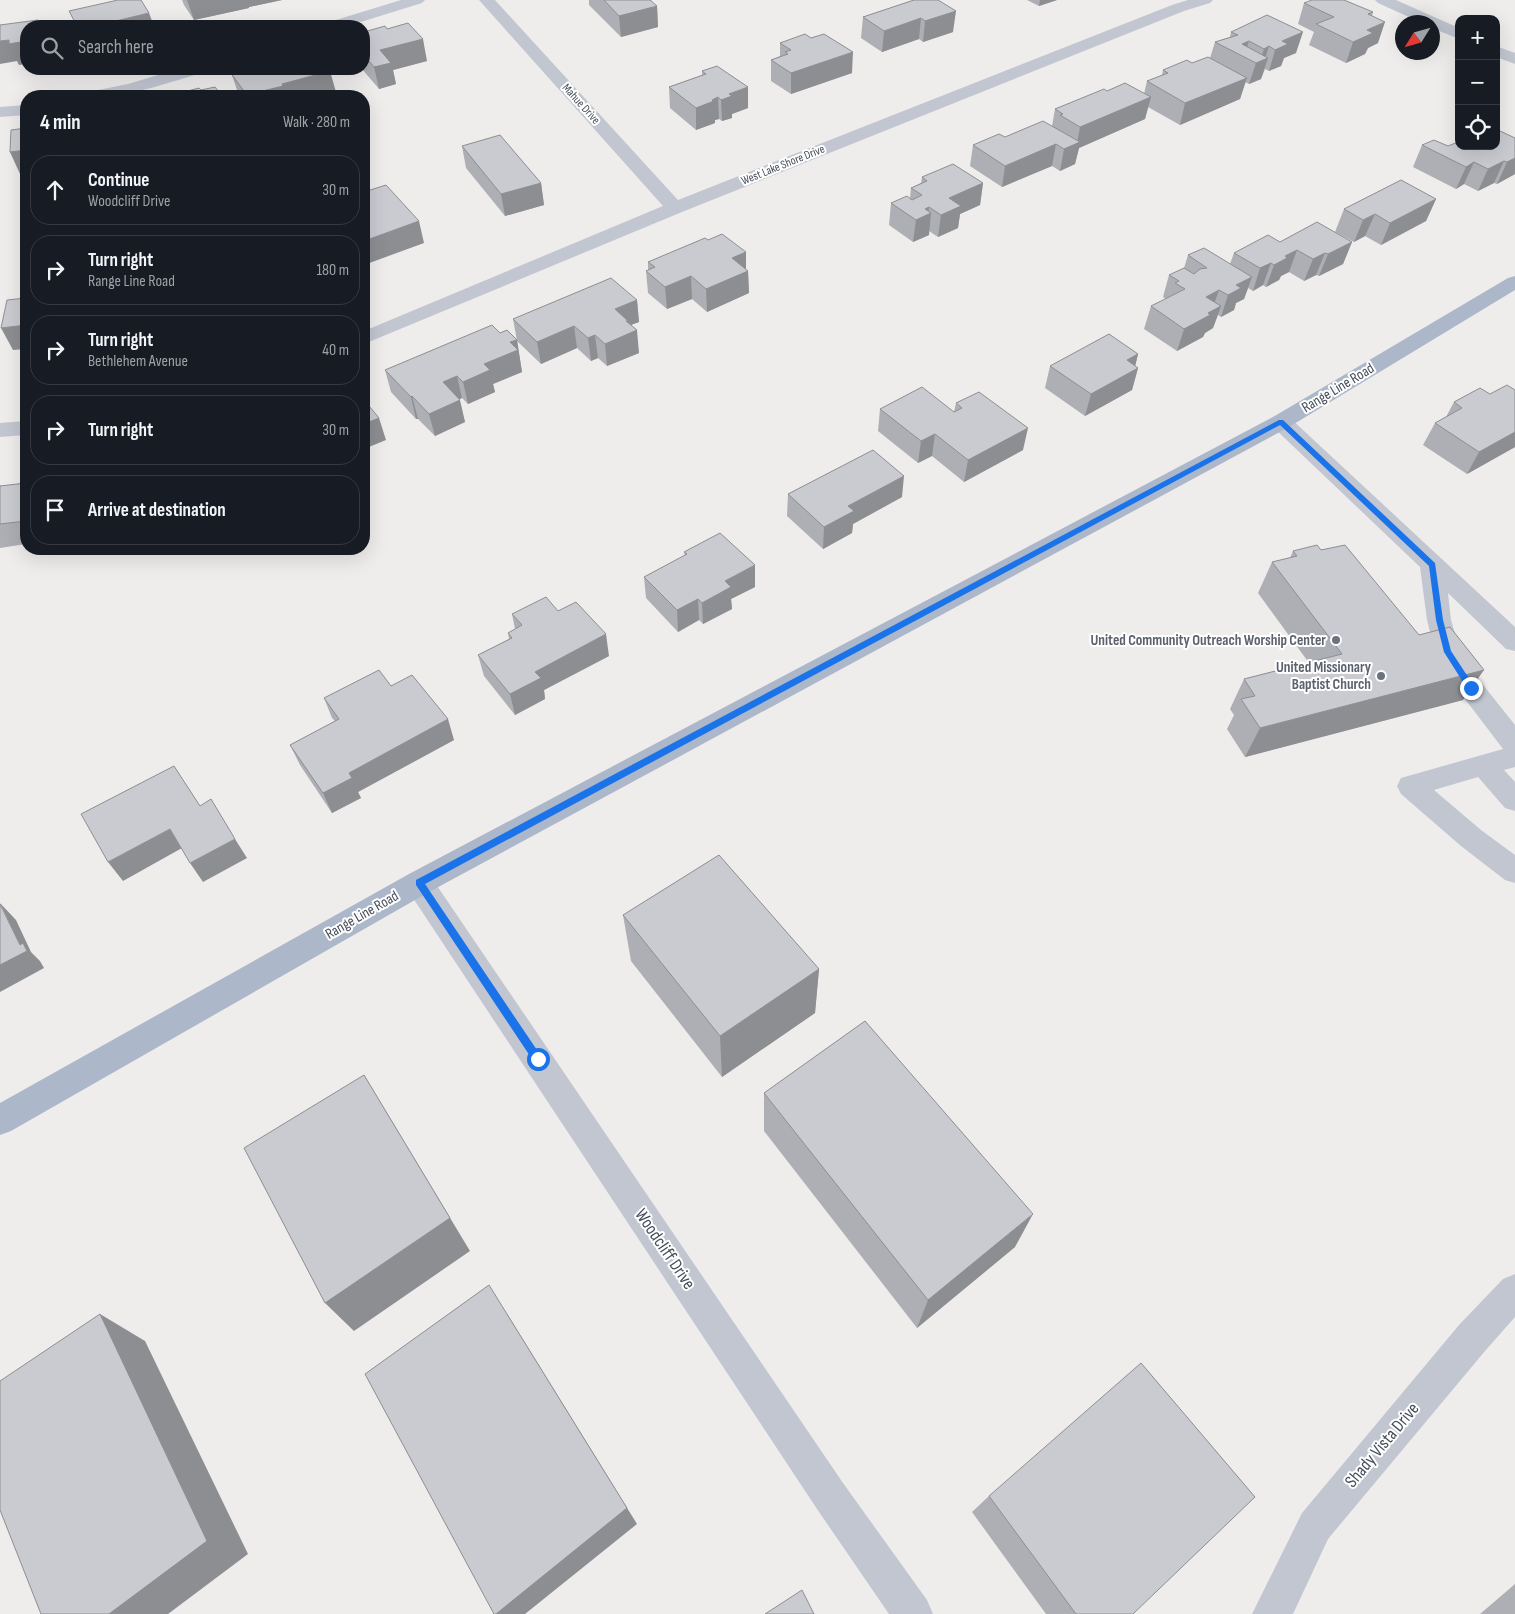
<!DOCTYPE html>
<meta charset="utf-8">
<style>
:root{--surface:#171b24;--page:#20242c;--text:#f1f3f6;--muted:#9ea1a6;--line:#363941}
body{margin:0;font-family:"Sofia Sans Condensed",sans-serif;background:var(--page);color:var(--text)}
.controls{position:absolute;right:15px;top:15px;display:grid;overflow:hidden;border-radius:10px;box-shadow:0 5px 20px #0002}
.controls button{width:45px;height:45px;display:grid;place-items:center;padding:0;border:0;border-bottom:1px solid var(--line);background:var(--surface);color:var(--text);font:25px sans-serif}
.compass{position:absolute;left:1395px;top:15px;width:45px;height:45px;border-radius:50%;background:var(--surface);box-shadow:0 5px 20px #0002;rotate:233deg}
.stop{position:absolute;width:15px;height:15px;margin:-11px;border:4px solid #1a73e8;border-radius:50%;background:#fff}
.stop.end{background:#1a73e8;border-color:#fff;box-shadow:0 1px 5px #0008}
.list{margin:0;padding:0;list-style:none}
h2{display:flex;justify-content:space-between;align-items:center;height:65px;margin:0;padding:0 20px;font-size:21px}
h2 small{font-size:16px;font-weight:400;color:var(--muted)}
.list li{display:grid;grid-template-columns:32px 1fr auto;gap:15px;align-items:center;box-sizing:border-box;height:70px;margin:0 10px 10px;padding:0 10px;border:1px solid var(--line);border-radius:20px}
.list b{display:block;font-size:19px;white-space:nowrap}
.list p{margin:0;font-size:16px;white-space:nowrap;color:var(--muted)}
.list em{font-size:16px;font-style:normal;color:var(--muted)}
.icon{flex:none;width:28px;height:28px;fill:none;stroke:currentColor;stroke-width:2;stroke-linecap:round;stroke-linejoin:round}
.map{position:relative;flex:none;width:1515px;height:1614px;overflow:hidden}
.search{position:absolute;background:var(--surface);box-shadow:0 5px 20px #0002;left:20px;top:20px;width:350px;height:55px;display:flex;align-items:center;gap:12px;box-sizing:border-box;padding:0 18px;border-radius:20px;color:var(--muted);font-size:19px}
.panel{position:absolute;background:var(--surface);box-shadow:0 5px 20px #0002;left:20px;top:90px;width:350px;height:465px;border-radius:20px}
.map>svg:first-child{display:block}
</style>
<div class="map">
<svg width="1515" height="1614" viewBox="0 0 1515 1614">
<rect width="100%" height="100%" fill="#efedec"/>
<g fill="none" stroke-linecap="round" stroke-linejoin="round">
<path fill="#c1c6d1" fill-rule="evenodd" d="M 401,0 L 425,0 L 422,3 L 348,26 L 324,26 L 326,23 Z
M 479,0 L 495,0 L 678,200 L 1172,5 L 1188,0 L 1213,0 L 1210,3 L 1184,11 L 682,212 L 364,344 L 364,331 L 663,206 Z
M 1375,0 L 1396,0 L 1459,28 L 1459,39 L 1432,28 L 1432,22 L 1420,22 L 1378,3 Z
M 1496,46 L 1515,53 L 1515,64 L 1496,57 Z
M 178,69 L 203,69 L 201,73 C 163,84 126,99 86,96 L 88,92 L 128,84 Z
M 26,105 L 26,115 L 0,117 L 0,107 Z
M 1281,415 L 1289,417 L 1515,627 L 1515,651 L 1506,649 L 1448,593 L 1451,620 L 1460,650 L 1480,681 L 1515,725 L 1515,767 L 1504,770 L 1515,782 L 1515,811 L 1505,808 L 1478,777 L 1434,790 L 1481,830 L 1515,855 L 1515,883 L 1505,880 L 1461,846 L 1401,794 L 1397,786 L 1401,778 L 1503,749 L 1462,695 L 1435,652 L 1427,620 L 1420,567 L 1273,427 L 1270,422 L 1273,417 Z
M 26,421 L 26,435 L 0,437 L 0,423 Z
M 419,871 L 429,874 L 843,1483 L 927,1600 L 933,1614 L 889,1614 L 817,1509 L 409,892 L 405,883 L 409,874 Z
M 1515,1274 L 1515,1317 L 1485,1351 L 1328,1539 L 1293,1614 L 1252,1614 L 1302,1513 L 1459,1325 L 1503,1279 Z"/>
<path fill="#adb7ca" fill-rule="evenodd" d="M 1515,276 L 1515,290 L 1289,427 L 429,892 L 11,1131 L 0,1135 L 0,1103 L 409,874 L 1273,417 L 1508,278 Z"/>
</g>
<path fill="#aeafb4" d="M 182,0 L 282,0 L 249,7 L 249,8 L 194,20 L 184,5 Z
M 589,0 L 651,0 L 652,2 L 657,6 L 658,27 L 621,37 L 589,5 Z
M 914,0 L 953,32 L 923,42 L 919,39 L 882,52 L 861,38 L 863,17 Z
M 1027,0 L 1057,0 L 1039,6 Z
M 1304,3 L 1373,12 L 1372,16 L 1378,43 L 1368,48 L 1365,54 L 1346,63 L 1309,45 L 1314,32 L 1298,24 Z
M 387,29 L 427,61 L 393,70 L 396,84 L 379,89 L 362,69 L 364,69 L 364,32 Z
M 1231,32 L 1296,53 L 1284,58 L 1281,66 L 1269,71 L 1265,69 L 1261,79 L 1249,84 L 1245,82 L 1240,99 L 1180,125 L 1148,107 L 1145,119 L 1079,148 L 1075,164 L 1060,171 L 1052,166 L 1002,187 L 970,166 L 973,145 L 1052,126 L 1055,109 L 1107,91 L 1144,94 L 1147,81 L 1162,75 L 1163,70 L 1192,63 L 1210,58 L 1215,42 L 1230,37 Z
M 780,43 L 852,73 L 791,94 L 771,81 L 771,60 L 780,56 Z
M 702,71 L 748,87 L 748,108 L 732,114 L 732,118 L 722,121 L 719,119 L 715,120 L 715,123 L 696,130 L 670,108 L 669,87 L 702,75 Z
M 232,75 L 336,92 L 322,96 L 239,96 Z
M 1515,138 L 1515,174 L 1497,184 L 1494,183 L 1478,191 L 1464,184 L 1456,189 L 1413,167 L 1422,145 L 1448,146 L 1496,146 Z
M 462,146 L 541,183 L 544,205 L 505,216 L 466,168 Z
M 922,177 L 983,183 L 980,205 L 960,214 L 958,228 L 938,237 L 929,231 L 929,235 L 913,242 L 889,225 L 891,203 L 910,198 L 911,188 L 921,183 Z
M 1436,199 L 1426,221 L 1381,245 L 1365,236 L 1354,242 L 1335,232 L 1344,209 Z
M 708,240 L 746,252 L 746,269 L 748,271 L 749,293 L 707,312 L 692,299 L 667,309 L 648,293 L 646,271 L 648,270 L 648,262 Z
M 1280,242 L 1352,242 L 1343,264 L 1319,276 L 1316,275 L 1304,281 L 1289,272 L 1281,276 L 1279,280 L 1266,287 L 1263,285 L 1253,291 L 1248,288 L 1244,299 L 1236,303 L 1234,310 L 1221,317 L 1218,315 L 1213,328 L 1205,333 L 1203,337 L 1177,351 L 1144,329 L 1151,306 L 1166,299 L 1163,297 L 1169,275 L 1184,268 L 1188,255 L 1230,264 L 1234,253 Z
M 637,300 L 639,322 L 631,325 L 639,353 L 607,366 L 598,358 L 591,361 L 577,348 L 541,364 L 517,341 L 513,319 Z
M 500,333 L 517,340 L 522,372 L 493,384 L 495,392 L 468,404 L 462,398 L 459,399 L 465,422 L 435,436 L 418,419 L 416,419 L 391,392 L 385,370 Z
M 1138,354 L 1135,366 L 1138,368 L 1132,390 L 1085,416 L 1045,388 L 1050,366 Z
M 1515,390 L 1515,447 L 1467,474 L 1423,445 L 1435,423 L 1446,417 L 1454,402 Z
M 956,403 L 1023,450 L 964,482 L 932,456 L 918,463 L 878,431 L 880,409 L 954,412 Z
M 26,483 L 26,544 L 0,548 L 0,485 L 1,486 Z
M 788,494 L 902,497 L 853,524 L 852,533 L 823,549 L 787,516 Z
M 1321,550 L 1463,700 L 1245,757 L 1227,729 L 1234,715 L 1230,709 L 1244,679 L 1309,663 L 1258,593 L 1272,562 L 1290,558 L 1293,551 Z
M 684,552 L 755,587 L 731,599 L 732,609 L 703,624 L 699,620 L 678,632 L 646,598 L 644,577 L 685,556 Z
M 558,611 L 609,656 L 544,690 L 545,699 L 515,715 L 484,676 L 478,655 L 509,639 L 508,633 L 515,629 L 512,614 Z
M 391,686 L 454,740 L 358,792 L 361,798 L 332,813 L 300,765 L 290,745 L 335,721 L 332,718 L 324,698 Z
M 623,915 L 819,969 L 815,1013 L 722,1077 L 631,961 Z
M 764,1093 L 1015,1247 L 917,1328 L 764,1131 Z
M 989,1496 L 1133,1614 L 1046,1614 L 972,1512 Z
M 1515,1584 L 1515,1614 L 1480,1614 Z"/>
<path fill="#8d8e92" d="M 187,0 L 282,0 L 249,7 L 249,8 L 194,20 Z
M 641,0 L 651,0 L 652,8 L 657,6 L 658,27 L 621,37 L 619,16 Z
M 1040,0 L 1057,0 L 1039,6 Z
M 956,11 L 953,32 L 923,42 L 925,21 Z
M 149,13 L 154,26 L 95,26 Z
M 921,18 L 919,39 L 882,52 L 884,31 Z
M 1385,22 L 1378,43 L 1368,48 L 1365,54 L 1346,63 L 1353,42 L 1367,30 Z
M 93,23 L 94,26 L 80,26 Z
M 1303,32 L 1296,53 L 1284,58 L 1281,66 L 1269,71 L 1275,50 L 1282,41 Z
M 423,39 L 427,61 L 393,70 L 396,84 L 379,89 L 374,67 L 380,50 Z
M 9,40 L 26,41 L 26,64 L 19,65 L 17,61 L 0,64 L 0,41 Z
M 1249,41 L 1244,57 L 1242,44 Z
M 1269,46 L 1265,59 L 1268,58 L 1261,79 L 1249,84 L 1256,63 L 1260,61 L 1264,49 Z
M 853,52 L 852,73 L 791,94 L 791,73 Z
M 330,71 L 336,92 L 322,96 L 248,96 L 247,95 L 282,84 Z
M 1247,78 L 1240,99 L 1180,125 L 1185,103 Z
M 748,87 L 748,108 L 732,114 L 732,118 L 722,121 L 721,100 L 729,94 Z
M 718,97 L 719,119 L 715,120 L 715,123 L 696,130 L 696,108 Z
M 1151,97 L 1145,119 L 1079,148 L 1075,164 L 1060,171 L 1064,149 L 1077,143 L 1080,127 Z
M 1056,144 L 1052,166 L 1002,187 L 1005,166 Z
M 26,150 L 26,173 L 20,174 L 10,152 Z
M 1515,158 L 1515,174 L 1497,184 L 1507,162 Z
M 1504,161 L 1494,183 L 1478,191 L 1488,169 Z
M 1474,162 L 1464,184 L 1456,189 L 1466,167 Z
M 541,183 L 544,205 L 505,216 L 501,194 Z
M 983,183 L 980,205 L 960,214 L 958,228 L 938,237 L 941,215 L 949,198 Z
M 1436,199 L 1426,221 L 1381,245 L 1390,223 Z
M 929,207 L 928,215 L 931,213 L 929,235 L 913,242 L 916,220 L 925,209 Z
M 1375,214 L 1365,236 L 1354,242 L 1363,220 Z
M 419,221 L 424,243 L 364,265 L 364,241 Z
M 1352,242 L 1343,264 L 1319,276 L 1328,254 Z
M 1297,250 L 1289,272 L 1281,276 L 1279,280 L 1266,287 L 1274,265 L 1285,256 Z
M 746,252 L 746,272 L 748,271 L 749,293 L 707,312 L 706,289 L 732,258 Z
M 1325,253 L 1316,275 L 1304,281 L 1313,259 Z
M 1271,263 L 1263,285 L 1253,291 L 1260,268 Z
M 691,276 L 692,299 L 667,309 L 665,287 Z
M 1252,277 L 1244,299 L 1236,303 L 1234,310 L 1221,317 L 1228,295 L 1236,285 Z
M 1219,290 L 1212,310 L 1221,306 L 1213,328 L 1205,333 L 1203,337 L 1177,351 L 1184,329 L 1206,297 Z
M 637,300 L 639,322 L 628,326 L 637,330 L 639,353 L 607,366 L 605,344 L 615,309 Z
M 26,325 L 26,349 L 13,350 L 1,328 Z
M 574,326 L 577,348 L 541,364 L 537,342 Z
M 595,335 L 598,358 L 591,361 L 588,338 Z
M 517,340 L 522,372 L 493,384 L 495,392 L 468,404 L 463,382 L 510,342 Z
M 1138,354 L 1134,371 L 1138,368 L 1132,390 L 1085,416 L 1091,394 L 1127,360 Z
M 457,376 L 462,398 L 448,404 L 443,382 Z
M 412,396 L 418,419 L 416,419 L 411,397 Z
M 460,400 L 465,422 L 435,436 L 429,414 Z
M 379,418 L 386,440 L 364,449 L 364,424 Z
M 1028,428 L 1023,450 L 964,482 L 968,460 Z
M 1515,432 L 1515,447 L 1467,474 L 1479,452 Z
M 935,434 L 932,456 L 918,463 L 921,441 Z
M 904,476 L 902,497 L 853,524 L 852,533 L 823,549 L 824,527 L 848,506 Z
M 755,565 L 755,587 L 731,599 L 732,609 L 703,624 L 702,603 L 725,581 Z
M 698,599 L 699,620 L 678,632 L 677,610 Z
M 606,634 L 609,656 L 544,690 L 545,699 L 515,715 L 510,694 L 535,672 Z
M 1484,670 L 1463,700 L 1245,757 L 1260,728 Z
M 448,719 L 454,740 L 358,792 L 361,798 L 332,813 L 323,793 L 349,773 Z
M 170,829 L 182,848 L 123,881 L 108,862 Z
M 235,839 L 247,858 L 203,882 L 190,863 Z
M 0,903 L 16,920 L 31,952 L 40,961 L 44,968 L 0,992 L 0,965 L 20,945 Z
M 819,969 L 815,1013 L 722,1077 L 720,1036 Z
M 364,1075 L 470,1251 L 354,1331 L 325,1303 Z
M 1033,1214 L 1015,1247 L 917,1328 L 928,1300 Z
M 100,1314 L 145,1341 L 248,1554 L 168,1614 L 109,1614 Z
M 507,1314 L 637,1524 L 525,1614 L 496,1614 Z"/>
<path fill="#cacbd1" stroke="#8d8e92" d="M 118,0 L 141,0 L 149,13 L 95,26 L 93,23 L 77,26 L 69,11 Z
M 604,0 L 650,0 L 657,6 L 619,16 Z
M 914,0 L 938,0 L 956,11 L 925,21 L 921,18 L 884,31 L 863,17 Z
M 1312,0 L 1344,0 L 1373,12 L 1368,14 L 1385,22 L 1367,30 L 1373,33 L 1353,42 L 1316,24 L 1334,17 L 1304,3 Z
M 1267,15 L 1303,32 L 1282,41 L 1288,44 L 1275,50 L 1269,46 L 1264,49 L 1249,41 L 1242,44 L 1268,58 L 1256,63 L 1215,42 L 1238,35 L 1231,32 Z
M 38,20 L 38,26 L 26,26 L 26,41 L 9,44 L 9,40 L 0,41 L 0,25 Z
M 408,23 L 423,39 L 380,50 L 391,63 L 374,67 L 364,55 L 364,32 L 385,26 L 387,29 Z
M 805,34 L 811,38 L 824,34 L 853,52 L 791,73 L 771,60 L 788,54 L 785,52 L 791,50 L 780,43 Z
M 1208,57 L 1247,78 L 1185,103 L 1147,81 L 1168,73 L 1163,70 L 1187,60 L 1192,63 Z
M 717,66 L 748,87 L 729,94 L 732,96 L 721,100 L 718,97 L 712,100 L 714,101 L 696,108 L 669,87 L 706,74 L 702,71 Z
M 254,69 L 329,69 L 330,71 L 282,84 L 283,86 L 247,95 L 232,75 Z
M 1125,83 L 1151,97 L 1080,127 L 1060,115 L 1063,114 L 1055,109 L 1104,89 L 1107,91 Z
M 215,87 L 222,96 L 169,96 L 199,88 L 201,90 Z
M 1043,121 L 1080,142 L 1064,149 L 1056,144 L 1005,166 L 973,145 L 999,134 L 1005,137 Z
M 26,128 L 26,150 L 10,152 L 11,130 Z
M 1498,130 L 1515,138 L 1515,158 L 1507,162 L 1504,161 L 1488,169 L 1474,162 L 1466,167 L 1422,145 L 1434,140 L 1448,146 L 1458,142 L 1459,142 L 1459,146 L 1496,146 L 1496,131 Z
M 500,135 L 541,183 L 501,194 L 462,146 Z
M 953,164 L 983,183 L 949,198 L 961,206 L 941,215 L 929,207 L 925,209 L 931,213 L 916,220 L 891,203 L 907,196 L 912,200 L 922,195 L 911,188 L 927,181 L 922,177 Z
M 1401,180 L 1436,199 L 1390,223 L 1375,214 L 1363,220 L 1344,209 Z
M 386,185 L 419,221 L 364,241 L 364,197 L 367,196 L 364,192 Z
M 1317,222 L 1352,242 L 1328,254 L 1325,253 L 1313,259 L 1297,250 L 1285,256 L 1287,258 L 1274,265 L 1271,263 L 1260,268 L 1234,253 L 1268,235 L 1280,242 Z
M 722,234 L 746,252 L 732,258 L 748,271 L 706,289 L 691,276 L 665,287 L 646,271 L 655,267 L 648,262 L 705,238 L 708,240 Z
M 1204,248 L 1252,277 L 1236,285 L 1241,288 L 1228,295 L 1219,290 L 1206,297 L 1221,306 L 1208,313 L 1210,315 L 1184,329 L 1151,306 L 1185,289 L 1175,283 L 1179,281 L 1169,275 L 1184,268 L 1194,274 L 1200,269 L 1207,268 L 1188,255 Z
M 611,278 L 637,300 L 615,309 L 628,321 L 626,321 L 637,330 L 605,344 L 595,335 L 588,338 L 574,326 L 537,342 L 513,319 Z
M 26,298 L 26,325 L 1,328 L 7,300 Z
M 492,325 L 500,333 L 507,330 L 517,340 L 510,342 L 518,350 L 484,364 L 490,370 L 463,382 L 457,376 L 443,382 L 460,400 L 429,414 L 412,396 L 411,397 L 385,370 Z
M 1109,334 L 1138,354 L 1127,360 L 1138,368 L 1091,394 L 1050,366 Z
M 1507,385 L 1515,390 L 1515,432 L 1479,452 L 1435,423 L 1462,408 L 1454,402 L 1480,388 L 1490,394 Z
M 922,387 L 954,412 L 962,408 L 956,403 L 979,392 L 1028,428 L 968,460 L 935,434 L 921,441 L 880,409 Z
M 364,400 L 379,418 L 364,424 Z
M 873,450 L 904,476 L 848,506 L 854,511 L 824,527 L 788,494 Z
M 26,483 L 26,521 L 0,524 L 0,486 Z
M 720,533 L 755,565 L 725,581 L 731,587 L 702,603 L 698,599 L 677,610 L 644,577 L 687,554 L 684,552 Z
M 1317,545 L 1321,550 L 1345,545 L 1419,635 L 1450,627 L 1484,670 L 1260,728 L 1241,699 L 1255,696 L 1244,679 L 1342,654 L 1272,562 L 1297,556 L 1293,551 Z
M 546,597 L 558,611 L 576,602 L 606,634 L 535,672 L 541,678 L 510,694 L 478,655 L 512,638 L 508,633 L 522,625 L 512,614 Z
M 379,670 L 391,686 L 412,675 L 448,719 L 349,773 L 352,778 L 323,793 L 290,745 L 339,719 L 324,698 Z
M 174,766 L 200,806 L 211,799 L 235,839 L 190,863 L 170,829 L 108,862 L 81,814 Z
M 719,855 L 819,969 L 720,1036 L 623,915 Z
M 0,904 L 20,945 L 23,943 L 27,951 L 0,965 Z
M 865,1021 L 1033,1214 L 928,1300 L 764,1093 Z
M 364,1075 L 450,1218 L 325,1303 L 244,1148 Z
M 489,1285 L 627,1508 L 496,1614 L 494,1614 L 365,1374 Z
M 100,1314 L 207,1541 L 109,1614 L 41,1614 L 0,1510 L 0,1381 Z
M 1141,1363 L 1255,1497 L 1133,1614 L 1076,1614 L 989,1496 Z
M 802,1590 L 814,1614 L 765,1614 Z"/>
<path fill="#1a73e8" d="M 1279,420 L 1283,420 L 1435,563 L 1443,620 L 1451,651 L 1474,686 L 1474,690 L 1468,690 L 1444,652 L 1436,620 L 1429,566 L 1280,425 L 425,884 L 541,1056 L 541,1062 L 534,1062 L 416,885 L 416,880 Z"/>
<g fill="#6b7280" stroke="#fff" stroke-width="2">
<circle cx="1336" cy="640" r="5"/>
<circle cx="1381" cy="676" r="5"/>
</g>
<g text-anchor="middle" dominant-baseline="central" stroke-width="4" stroke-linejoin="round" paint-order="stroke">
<g font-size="12" fill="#464d59" stroke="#fff">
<text transform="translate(581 104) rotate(48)">Mahue Drive</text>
<text transform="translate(783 165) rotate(-22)">West Lake Shore Drive</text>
</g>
<g font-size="15" fill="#464d59" stroke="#fff">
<text transform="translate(1338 388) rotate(-31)">Range Line Road</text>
<text transform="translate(362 915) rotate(-30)">Range Line Road</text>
</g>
<g font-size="15" font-weight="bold" fill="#5b616d" stroke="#fff" text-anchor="end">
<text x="1326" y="640">United Community Outreach Worship Center</text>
<text x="1371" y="667">United Missionary<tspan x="1371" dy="17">Baptist Church</tspan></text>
</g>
<g font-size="18" fill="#464d59" stroke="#fff">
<text transform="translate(665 1249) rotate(56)">Woodcliff Drive</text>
<text transform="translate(1382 1445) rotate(-50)">Shady Vista Drive</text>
</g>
</g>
</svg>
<div class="controls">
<button>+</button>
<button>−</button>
<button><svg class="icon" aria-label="locate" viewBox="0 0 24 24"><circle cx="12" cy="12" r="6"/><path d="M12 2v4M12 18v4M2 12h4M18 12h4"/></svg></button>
</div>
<svg class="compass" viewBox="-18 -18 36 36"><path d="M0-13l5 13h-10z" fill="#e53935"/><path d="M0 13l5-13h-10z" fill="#9ea1a6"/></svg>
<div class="stop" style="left:538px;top:1059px"></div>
<div class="stop end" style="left:1471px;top:688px"></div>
<div class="search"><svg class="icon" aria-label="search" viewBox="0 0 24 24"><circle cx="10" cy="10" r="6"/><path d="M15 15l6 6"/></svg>Search here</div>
<section class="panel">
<h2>4 min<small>Walk · 280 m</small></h2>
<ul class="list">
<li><svg class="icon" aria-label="ahead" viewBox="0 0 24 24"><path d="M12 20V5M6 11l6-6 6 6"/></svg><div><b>Continue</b><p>Woodcliff Drive</p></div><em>30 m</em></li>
<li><svg class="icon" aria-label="right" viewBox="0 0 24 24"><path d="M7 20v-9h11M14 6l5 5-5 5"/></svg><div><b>Turn right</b><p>Range Line Road</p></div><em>180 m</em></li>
<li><svg class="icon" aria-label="right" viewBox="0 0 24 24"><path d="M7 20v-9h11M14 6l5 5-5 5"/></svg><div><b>Turn right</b><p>Bethlehem Avenue</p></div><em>40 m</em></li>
<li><svg class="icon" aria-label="right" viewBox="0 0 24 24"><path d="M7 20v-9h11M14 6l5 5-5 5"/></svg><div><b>Turn right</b></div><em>30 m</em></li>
<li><svg class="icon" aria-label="arrive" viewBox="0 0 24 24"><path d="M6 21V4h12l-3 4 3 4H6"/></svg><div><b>Arrive at destination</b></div></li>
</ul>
</section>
</div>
